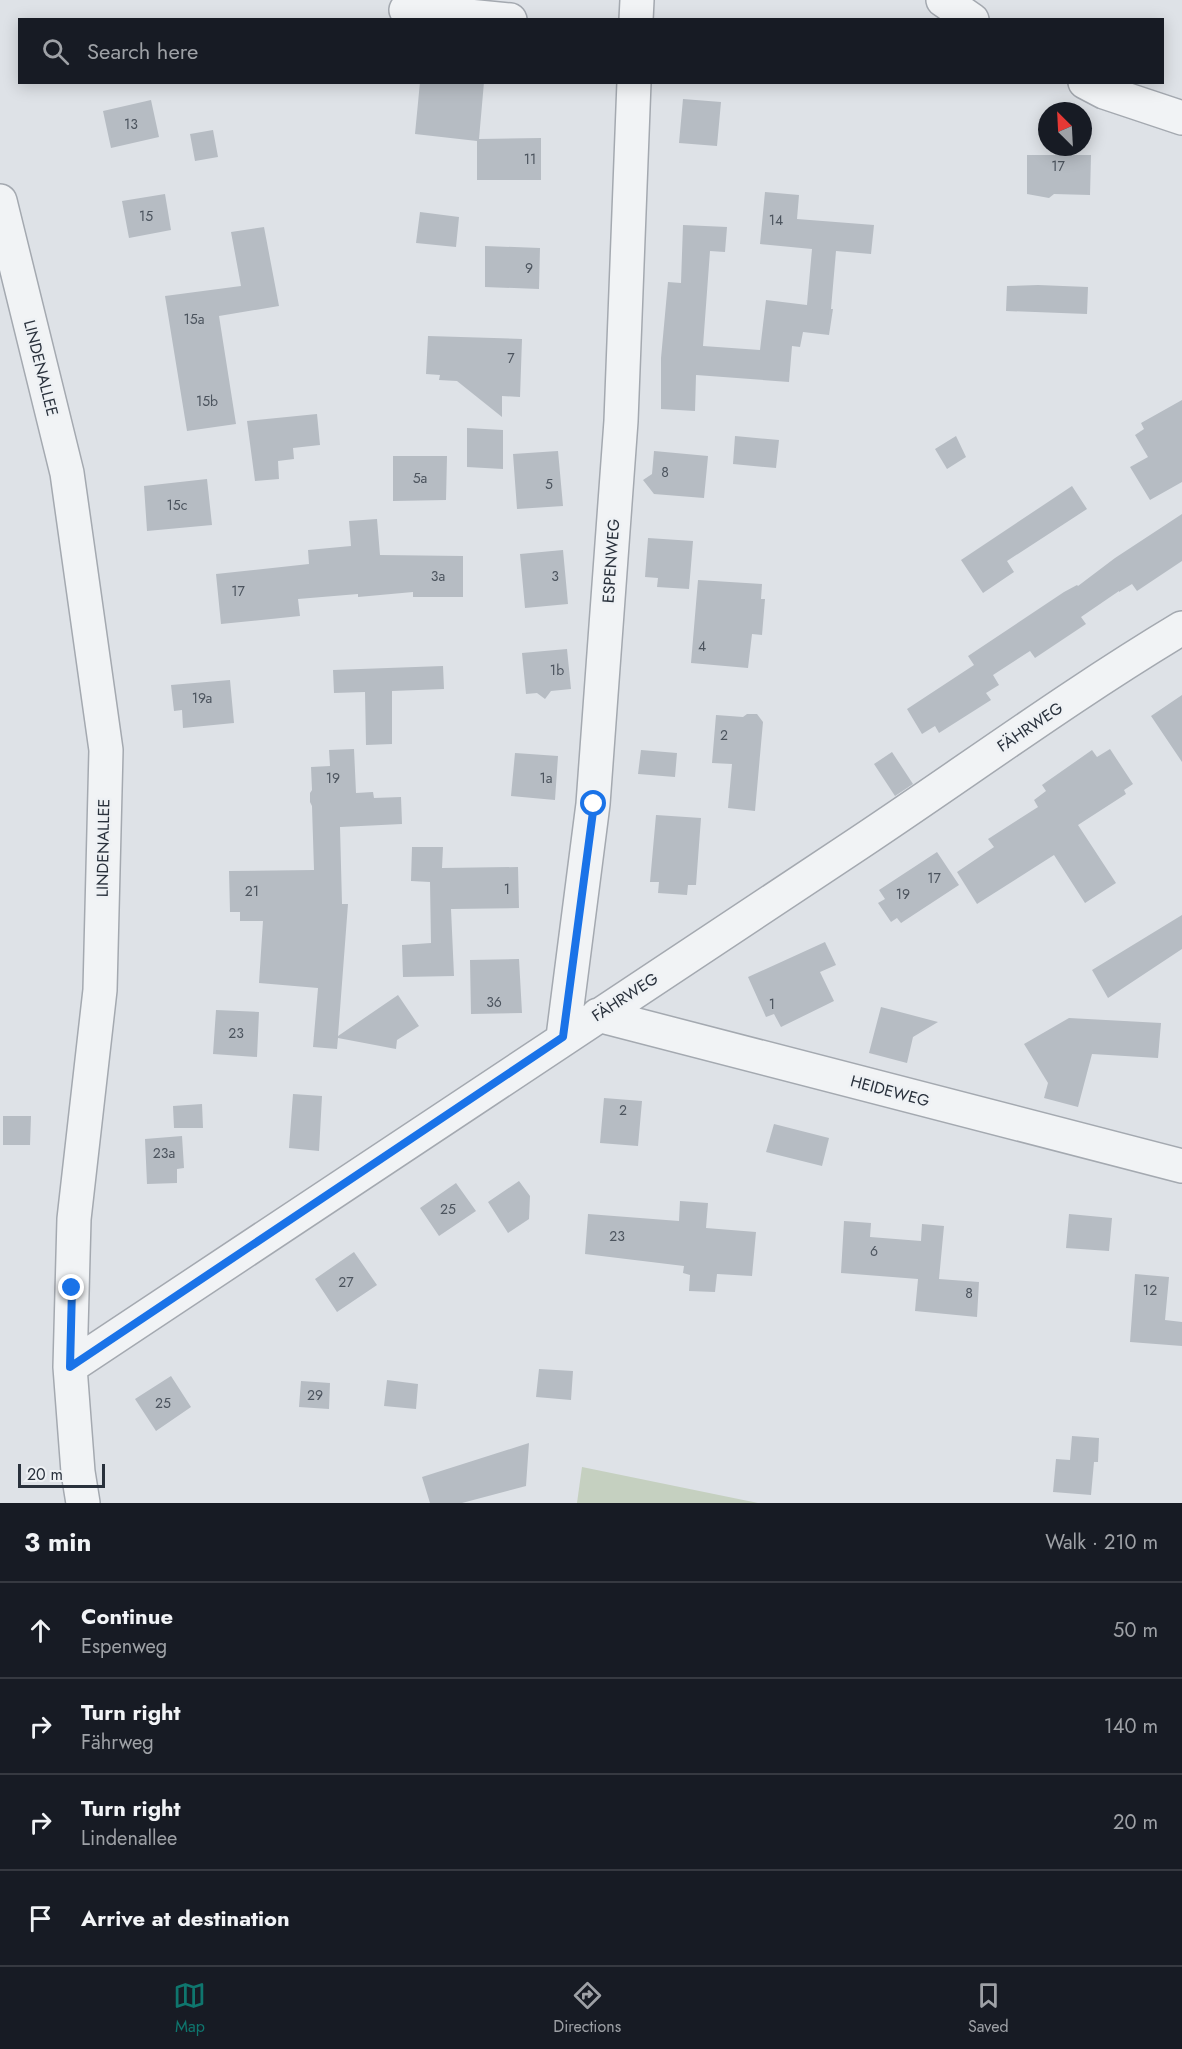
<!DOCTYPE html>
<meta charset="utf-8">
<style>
:root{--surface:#171b24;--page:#242831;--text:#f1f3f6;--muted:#9ea1a6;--line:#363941;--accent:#0f766e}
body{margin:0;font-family:Jost,sans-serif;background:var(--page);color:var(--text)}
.compass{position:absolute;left:1038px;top:102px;width:54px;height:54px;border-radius:50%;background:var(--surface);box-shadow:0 3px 15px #0003;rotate:336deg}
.scale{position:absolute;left:18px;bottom:15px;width:87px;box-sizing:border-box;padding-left:6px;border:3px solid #29313c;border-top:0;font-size:16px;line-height:21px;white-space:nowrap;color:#29313c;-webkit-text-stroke:4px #eef1f4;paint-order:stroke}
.stop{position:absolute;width:18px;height:18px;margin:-14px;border:4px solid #1a73e8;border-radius:50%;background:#fff}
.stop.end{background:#1a73e8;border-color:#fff;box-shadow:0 2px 6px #0008}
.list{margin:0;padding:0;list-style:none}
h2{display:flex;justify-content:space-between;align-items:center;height:78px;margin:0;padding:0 24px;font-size:26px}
h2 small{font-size:20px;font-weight:400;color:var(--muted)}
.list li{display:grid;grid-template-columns:39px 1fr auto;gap:18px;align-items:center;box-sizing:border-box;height:96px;padding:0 24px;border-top:2px solid var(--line)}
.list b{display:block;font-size:22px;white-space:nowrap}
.list p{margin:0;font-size:20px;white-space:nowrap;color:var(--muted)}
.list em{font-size:20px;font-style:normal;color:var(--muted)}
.icon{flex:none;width:33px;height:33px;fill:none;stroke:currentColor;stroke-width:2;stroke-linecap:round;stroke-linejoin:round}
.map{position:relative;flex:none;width:1182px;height:1503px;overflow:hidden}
.search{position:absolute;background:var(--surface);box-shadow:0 3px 15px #0003;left:18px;right:18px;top:18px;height:66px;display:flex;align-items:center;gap:15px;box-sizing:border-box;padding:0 21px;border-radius:0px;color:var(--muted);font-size:22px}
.sheet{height:462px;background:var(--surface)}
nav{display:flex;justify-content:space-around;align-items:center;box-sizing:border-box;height:84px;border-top:2px solid var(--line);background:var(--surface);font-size:16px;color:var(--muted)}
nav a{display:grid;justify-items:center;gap:3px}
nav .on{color:var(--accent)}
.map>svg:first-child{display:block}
</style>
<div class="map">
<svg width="1182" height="1503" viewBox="0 0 1182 1503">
<rect width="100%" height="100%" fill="#dee2e7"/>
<path fill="#c5d0c0" d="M 582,1467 L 758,1503 L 577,1503 Z"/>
<path fill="#b6bcc3" d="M 420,82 L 484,82 L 479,139 L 541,138 L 541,180 L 477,180 L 477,141 L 415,134 Z
M 683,99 L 721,102 L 717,146 L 679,143 Z
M 151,100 L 159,137 L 111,148 L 103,111 Z
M 213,130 L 218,157 L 195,161 L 190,134 Z
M 1027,155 L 1091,155 L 1090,195 L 1054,194 L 1049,198 L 1027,194 Z
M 765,192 L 799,195 L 797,219 L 874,225 L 871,254 L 836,251 L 831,309 L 833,309 L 829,335 L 803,332 L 800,347 L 792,346 L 789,382 L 696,375 L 695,411 L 661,409 L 661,358 L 668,282 L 681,283 L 683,225 L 727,227 L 725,252 L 710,251 L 703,346 L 760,350 L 766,300 L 807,305 L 812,249 L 760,244 Z
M 165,194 L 171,230 L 129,238 L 122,201 Z
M 420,212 L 459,217 L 456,247 L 416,243 Z
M 264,227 L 279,306 L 219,316 L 236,424 L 187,431 L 165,296 L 241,286 L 231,232 Z
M 485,246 L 540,248 L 539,289 L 485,287 Z
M 1038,285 L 1088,287 L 1087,314 L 1006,311 L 1007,286 Z
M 428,336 L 522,339 L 520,397 L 502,396 L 502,417 L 457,381 L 439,380 L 440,375 L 426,374 Z
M 1182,400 L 1182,482 L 1150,500 L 1130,467 L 1148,457 L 1135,435 L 1144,429 L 1141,423 Z
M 317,414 L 320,445 L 293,448 L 294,459 L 278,461 L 279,479 L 255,481 L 247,421 Z
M 467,428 L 503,430 L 503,469 L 467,467 Z
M 735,436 L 779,440 L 776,468 L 733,464 Z
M 956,436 L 966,457 L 947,469 L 935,449 Z
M 558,451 L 563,506 L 517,509 L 513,454 Z
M 654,451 L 708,456 L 704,498 L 654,494 L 643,480 L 652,474 Z
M 393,456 L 447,456 L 446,500 L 393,501 Z
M 207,479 L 212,525 L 147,531 L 144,486 Z
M 1072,486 L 1087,509 L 1007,561 L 1014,572 L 983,593 L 961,560 Z
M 1182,514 L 1182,561 L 1137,591 L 1132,584 L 1119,592 L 1119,591 L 1081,617 L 1086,624 L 1035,658 L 1030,651 L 993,675 L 999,685 L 986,693 L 991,700 L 939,733 L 935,726 L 922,734 L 907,709 L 974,665 L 968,656 L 1064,592 L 1077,585 L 1078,586 L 1115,558 Z
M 377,519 L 380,555 L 463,556 L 463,597 L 413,597 L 413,592 L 358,597 L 358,594 L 298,599 L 300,616 L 221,624 L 216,574 L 309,564 L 308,550 L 351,546 L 349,521 Z
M 648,538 L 693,541 L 689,589 L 657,587 L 658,578 L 645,577 Z
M 563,550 L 568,604 L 525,608 L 520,554 Z
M 698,580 L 762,584 L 761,599 L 765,599 L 762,635 L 752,634 L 748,668 L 691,663 Z
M 567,649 L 571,689 L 551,691 L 545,699 L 537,693 L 526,694 L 522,653 Z
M 443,666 L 444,689 L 392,691 L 392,744 L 366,745 L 365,692 L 334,693 L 333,670 Z
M 230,680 L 234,723 L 183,728 L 182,710 L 174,711 L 171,685 Z
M 1182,695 L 1182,762 L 1151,716 Z
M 747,714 L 757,714 L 763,722 L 755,811 L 728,808 L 732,764 L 712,763 L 716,715 L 743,717 Z
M 354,749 L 356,793 L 373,792 L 374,798 L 401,797 L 402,824 L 340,827 L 342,904 L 348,904 L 338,1036 L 398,995 L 419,1026 L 397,1040 L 396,1049 L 338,1038 L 337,1049 L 313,1047 L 318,988 L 259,983 L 263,921 L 240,921 L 240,912 L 230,912 L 229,871 L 314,870 L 312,806 L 310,802 L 310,793 L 312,790 L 311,767 L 330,766 L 329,750 Z
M 1110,749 L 1133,784 L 1124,790 L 1126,794 L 1078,825 L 1116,883 L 1085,903 L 1054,855 L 977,904 L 957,872 L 994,847 L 988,839 L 1038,807 L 1034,800 L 1046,791 L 1042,785 L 1092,750 L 1097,757 Z
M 641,750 L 677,753 L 675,777 L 638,774 Z
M 892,752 L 913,784 L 895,796 L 874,764 Z
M 515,753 L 558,756 L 555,800 L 511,796 Z
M 656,815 L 701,818 L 696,885 L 688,885 L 687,895 L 658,893 L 659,882 L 650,882 Z
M 412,847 L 443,847 L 442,868 L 518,867 L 519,908 L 451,909 L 454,976 L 403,977 L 402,945 L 431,943 L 430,882 L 411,881 Z
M 937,852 L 959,885 L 901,923 L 897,918 L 891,922 L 878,903 L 885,899 L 879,890 Z
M 1182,915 L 1182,949 L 1108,998 L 1092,970 Z
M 825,942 L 836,965 L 820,972 L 834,1001 L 781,1027 L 774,1014 L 766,1017 L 748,977 Z
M 519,959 L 522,1013 L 471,1014 L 470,960 Z
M 881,1007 L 938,1022 L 913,1037 L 907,1063 L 869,1053 Z
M 216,1010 L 259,1012 L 257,1057 L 213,1054 Z
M 1069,1018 L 1161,1023 L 1158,1058 L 1092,1054 L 1078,1107 L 1044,1098 L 1048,1083 L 1024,1044 Z
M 293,1094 L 322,1096 L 319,1151 L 289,1148 Z
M 604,1098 L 642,1101 L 638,1146 L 600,1143 Z
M 202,1104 L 203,1128 L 174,1128 L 173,1106 Z
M 3,1116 L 31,1116 L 30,1145 L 3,1145 Z
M 774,1124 L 829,1138 L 822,1166 L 766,1152 Z
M 182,1136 L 184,1168 L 177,1169 L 177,1183 L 147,1184 L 145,1139 Z
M 519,1181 L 530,1196 L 529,1219 L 508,1233 L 488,1202 Z
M 456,1183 L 476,1211 L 439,1236 L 420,1208 Z
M 680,1201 L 708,1203 L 706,1228 L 756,1232 L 752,1276 L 717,1274 L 715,1292 L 689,1291 L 690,1275 L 683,1273 L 684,1266 L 585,1254 L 588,1214 L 679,1221 Z
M 1069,1214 L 1112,1218 L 1109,1251 L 1066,1248 Z
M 844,1221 L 871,1223 L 870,1237 L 921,1241 L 922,1224 L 944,1226 L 939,1279 L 979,1282 L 977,1317 L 915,1311 L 918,1279 L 841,1273 Z
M 354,1252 L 377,1285 L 337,1312 L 315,1279 Z
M 1135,1274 L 1169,1277 L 1165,1320 L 1182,1322 L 1182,1346 L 1130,1342 Z
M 539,1369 L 573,1371 L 571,1400 L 536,1397 Z
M 171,1376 L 191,1407 L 156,1431 L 135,1399 Z
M 387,1380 L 418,1384 L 416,1409 L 384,1406 Z
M 301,1381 L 330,1383 L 329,1409 L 299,1407 Z
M 1072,1436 L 1099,1438 L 1098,1462 L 1094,1462 L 1091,1495 L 1053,1492 L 1056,1459 L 1070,1460 Z
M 529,1443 L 526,1486 L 462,1503 L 430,1503 L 422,1477 Z"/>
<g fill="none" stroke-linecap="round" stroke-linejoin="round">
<defs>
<path id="minor" d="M 943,0 L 972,20
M 406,10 L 510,20
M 636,20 L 637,0
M 1085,82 L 1104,92 L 1182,118
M 0,201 L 67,473 L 106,750 L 100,990 L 74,1219 L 70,1367 L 78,1472 L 83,1503
M 598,1015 L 1182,1166
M 563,1037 L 593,804 L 621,421 L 634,82
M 70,1367 C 328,1194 587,1022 847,851 C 959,777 1067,697 1182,628"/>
</defs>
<use href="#minor" stroke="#a4a9b0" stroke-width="36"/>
<use href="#minor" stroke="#f1f3f5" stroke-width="33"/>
</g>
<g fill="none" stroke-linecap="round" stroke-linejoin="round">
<path stroke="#1a73e8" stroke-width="8" d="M 72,1288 L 70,1367 L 563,1037 L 594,804"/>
</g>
<g text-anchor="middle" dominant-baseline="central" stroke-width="5" stroke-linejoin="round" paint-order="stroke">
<g font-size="14" fill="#4c545e">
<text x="131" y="124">13</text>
<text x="530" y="159">11</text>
<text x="1058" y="166">17</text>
<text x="146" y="216">15</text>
<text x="776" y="220">14</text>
<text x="529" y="268">9</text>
<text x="194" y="319">15a</text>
<text x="511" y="358">7</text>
<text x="207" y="401">15b</text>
<text x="665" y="472">8</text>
<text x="420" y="478">5a</text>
<text x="549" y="484">5</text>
<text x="177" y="505">15c</text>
<text x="438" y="576">3a</text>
<text x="555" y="576">3</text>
<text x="238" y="591">17</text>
<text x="702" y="646">4</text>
<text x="557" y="670">1b</text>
<text x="202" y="698">19a</text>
<text x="724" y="735">2</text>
<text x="333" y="778">19</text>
<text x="546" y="778">1a</text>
<text x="934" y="878">17</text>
<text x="507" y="889">1</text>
<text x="252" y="891">21</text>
<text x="903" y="894">19</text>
<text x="494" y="1002">36</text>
<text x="772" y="1004">1</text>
<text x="236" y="1033">23</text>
<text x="623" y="1110">2</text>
<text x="164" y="1153">23a</text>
<text x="448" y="1209">25</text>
<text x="617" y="1236">23</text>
<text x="874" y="1251">6</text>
<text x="346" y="1282">27</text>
<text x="1150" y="1290">12</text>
<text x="969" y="1293">8</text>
<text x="315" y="1395">29</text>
<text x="163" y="1403">25</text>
</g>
<g font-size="16" fill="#29313c" stroke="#eef1f4">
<text transform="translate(41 368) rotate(76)">LINDENALLEE</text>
<text transform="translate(611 561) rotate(-86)">ESPENWEG</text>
<text transform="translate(1030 727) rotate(-34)">FÄHRWEG</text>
<text transform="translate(103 848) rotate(-89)">LINDENALLEE</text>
<text transform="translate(625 997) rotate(-33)">FÄHRWEG</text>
<text transform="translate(890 1091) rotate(15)">HEIDEWEG</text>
</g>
</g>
</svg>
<svg class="compass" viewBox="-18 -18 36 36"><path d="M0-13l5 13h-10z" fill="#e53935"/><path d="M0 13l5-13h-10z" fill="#9ea1a6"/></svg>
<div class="scale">20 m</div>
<div class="stop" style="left:594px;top:804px"></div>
<div class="stop end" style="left:72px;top:1288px"></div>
<div class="search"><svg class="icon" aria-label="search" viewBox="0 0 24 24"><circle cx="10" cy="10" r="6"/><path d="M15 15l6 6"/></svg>Search here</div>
</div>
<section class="sheet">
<h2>3 min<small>Walk · 210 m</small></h2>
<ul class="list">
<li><svg class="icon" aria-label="ahead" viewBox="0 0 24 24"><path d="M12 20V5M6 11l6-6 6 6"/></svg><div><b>Continue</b><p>Espenweg</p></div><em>50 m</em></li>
<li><svg class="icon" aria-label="right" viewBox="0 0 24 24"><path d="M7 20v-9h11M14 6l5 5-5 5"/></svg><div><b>Turn right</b><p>Fährweg</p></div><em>140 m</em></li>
<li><svg class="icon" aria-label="right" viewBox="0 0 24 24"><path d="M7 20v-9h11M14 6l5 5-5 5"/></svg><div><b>Turn right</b><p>Lindenallee</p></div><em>20 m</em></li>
<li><svg class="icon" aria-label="arrive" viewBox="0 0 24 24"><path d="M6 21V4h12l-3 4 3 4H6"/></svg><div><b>Arrive at destination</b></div></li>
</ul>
</section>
<nav>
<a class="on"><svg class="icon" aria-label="map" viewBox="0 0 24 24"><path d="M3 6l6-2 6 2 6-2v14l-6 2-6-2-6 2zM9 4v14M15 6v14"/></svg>Map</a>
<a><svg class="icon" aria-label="directions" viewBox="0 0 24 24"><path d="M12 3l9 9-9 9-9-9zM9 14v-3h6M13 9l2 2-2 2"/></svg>Directions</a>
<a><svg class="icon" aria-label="saved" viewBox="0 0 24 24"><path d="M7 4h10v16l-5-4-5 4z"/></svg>Saved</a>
</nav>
